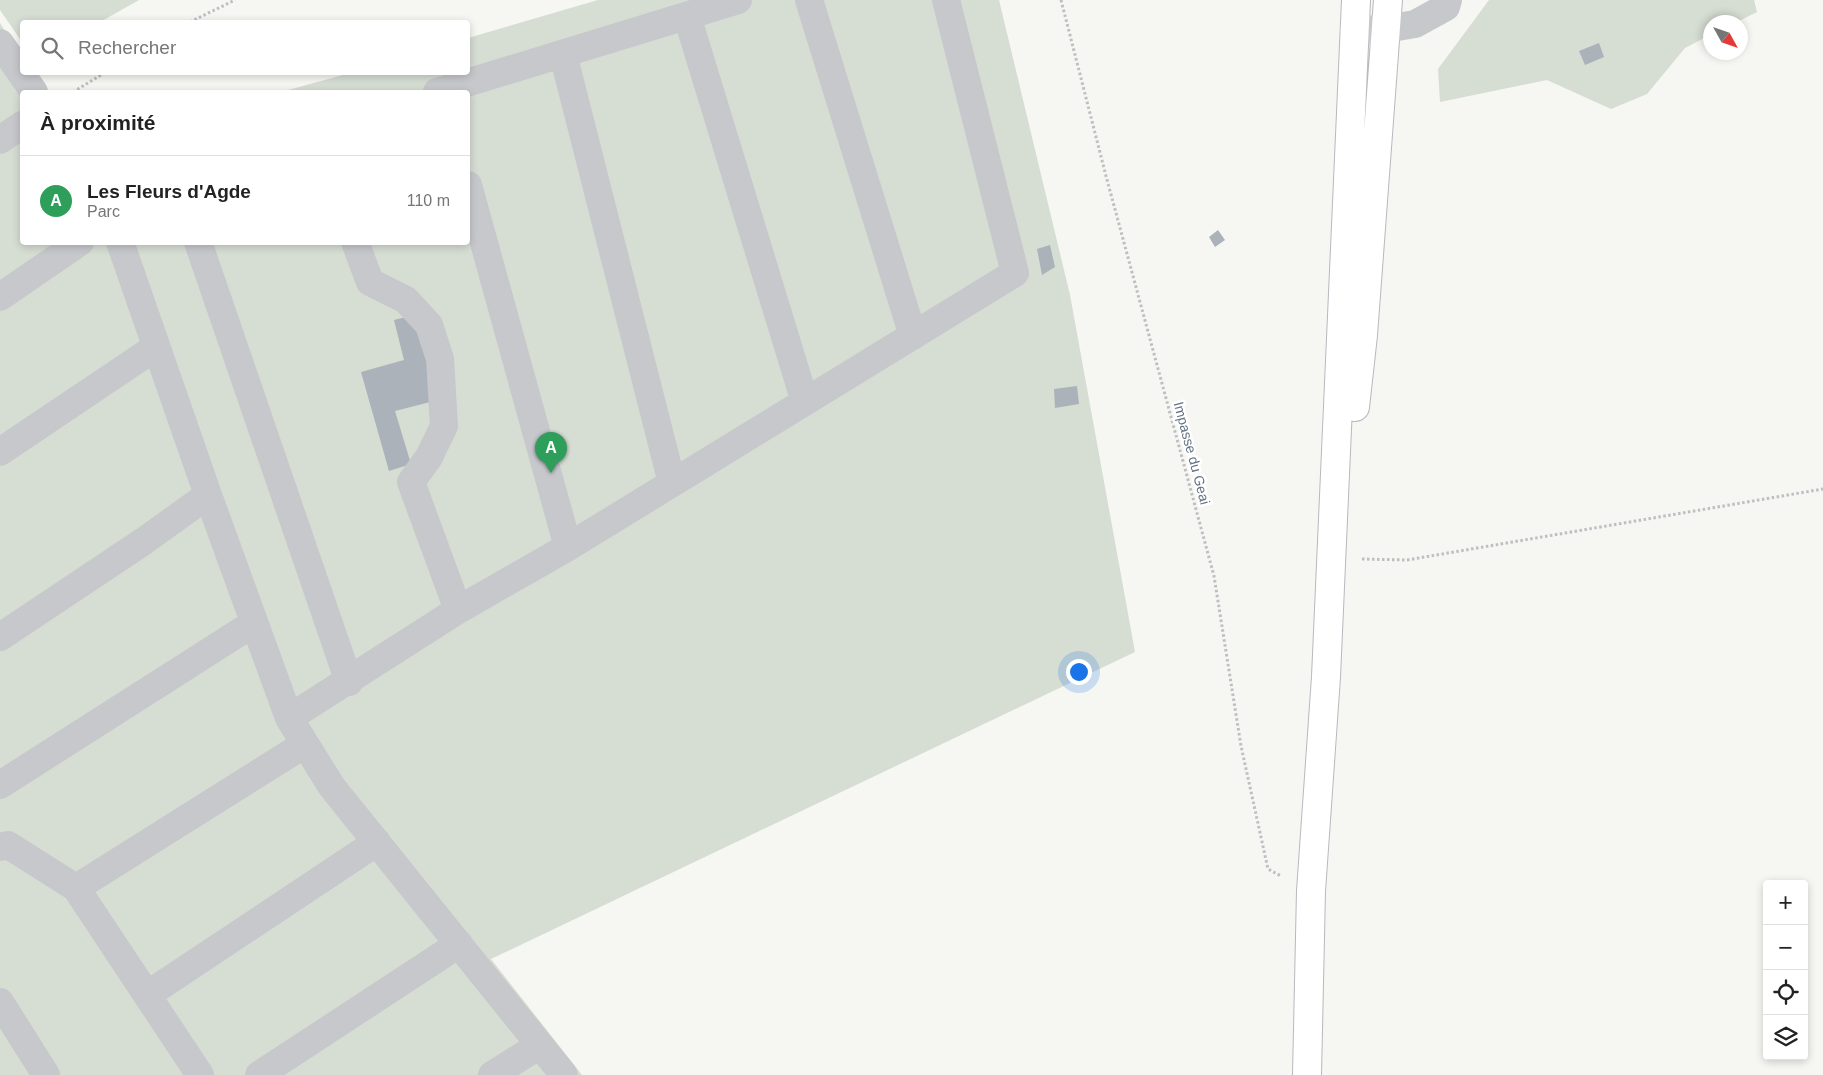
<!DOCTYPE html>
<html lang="fr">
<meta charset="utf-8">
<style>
:root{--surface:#fff;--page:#f2f2f2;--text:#222;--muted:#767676;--line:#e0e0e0;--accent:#e66722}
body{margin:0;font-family:Arial,sans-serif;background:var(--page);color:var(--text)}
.controls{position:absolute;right:15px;bottom:15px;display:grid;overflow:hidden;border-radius:5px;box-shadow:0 2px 8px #0003}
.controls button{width:45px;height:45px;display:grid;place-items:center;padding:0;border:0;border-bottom:1px solid var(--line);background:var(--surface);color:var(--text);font:25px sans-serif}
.compass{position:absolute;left:1703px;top:15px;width:45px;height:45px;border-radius:50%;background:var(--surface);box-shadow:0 2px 8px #0003;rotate:130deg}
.you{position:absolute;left:1078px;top:671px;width:18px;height:18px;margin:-12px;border:4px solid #fff;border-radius:50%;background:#1a73e8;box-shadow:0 0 0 8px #1a73e833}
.badge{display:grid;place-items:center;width:32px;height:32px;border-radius:50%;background:var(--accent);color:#fff;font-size:16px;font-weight:700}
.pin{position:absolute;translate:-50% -41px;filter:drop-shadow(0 1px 2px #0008)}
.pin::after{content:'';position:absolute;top:26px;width:18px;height:15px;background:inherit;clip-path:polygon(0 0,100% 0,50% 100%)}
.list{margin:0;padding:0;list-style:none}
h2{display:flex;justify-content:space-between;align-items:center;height:65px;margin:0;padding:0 20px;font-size:21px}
h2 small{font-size:16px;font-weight:400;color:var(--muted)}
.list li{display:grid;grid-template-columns:32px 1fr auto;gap:15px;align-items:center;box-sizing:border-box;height:90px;padding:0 20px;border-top:1px solid var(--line)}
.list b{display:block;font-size:19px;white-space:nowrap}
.list p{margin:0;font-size:16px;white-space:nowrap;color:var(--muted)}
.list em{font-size:16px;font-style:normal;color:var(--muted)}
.icon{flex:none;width:28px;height:28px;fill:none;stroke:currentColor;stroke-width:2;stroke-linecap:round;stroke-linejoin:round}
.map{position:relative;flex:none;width:1823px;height:1075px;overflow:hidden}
.search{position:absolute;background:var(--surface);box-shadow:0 2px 8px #0003;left:20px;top:20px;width:450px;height:55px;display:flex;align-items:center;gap:12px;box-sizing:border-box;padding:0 18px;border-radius:5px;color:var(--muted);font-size:19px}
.panel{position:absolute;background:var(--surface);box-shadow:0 2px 8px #0003;left:20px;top:90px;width:450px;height:155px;border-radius:5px}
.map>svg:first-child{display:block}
</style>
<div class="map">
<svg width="1823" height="1075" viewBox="0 0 1823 1075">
<rect width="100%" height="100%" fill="#f6f6f2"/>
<path fill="#d6ddd3" d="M 0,0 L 139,0 L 100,22 L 22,22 L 22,42 L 0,10 Z
M 598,0 L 999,0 L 1070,295 L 1135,652 L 491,959 L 582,1075 L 0,1075 L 0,23 L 22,57 L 22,242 L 468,242 L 468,92 L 281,92 L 350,73 L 468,72 L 468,38 Z
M 1489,0 L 1754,0 L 1757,12 L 1737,22 L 1710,22 L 1710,35 L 1685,48 L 1647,94 L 1611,109 L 1547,80 L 1440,102 L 1438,69 Z"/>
<path fill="#abb2b9" d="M 1599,43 L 1604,57 L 1585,65 L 1579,51 Z
M 1218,230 L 1225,240 L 1215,247 L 1209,237 Z
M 1050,245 L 1055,267 L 1042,275 L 1037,249 Z
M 414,315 L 438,400 L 395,411 L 411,464 L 389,471 L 361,372 L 404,360 L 394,320 Z
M 1077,386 L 1079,404 L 1055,408 L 1054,389 Z"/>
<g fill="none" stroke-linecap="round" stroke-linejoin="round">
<defs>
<path id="major" d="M 1355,407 L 1363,335 L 1388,0
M 1307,1075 L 1311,891 L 1326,677 L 1356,0"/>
</defs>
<use href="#major" stroke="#b6b9be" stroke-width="30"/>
<path stroke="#bdbfc1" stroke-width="3" stroke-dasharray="2.5 2.5" stroke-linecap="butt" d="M 1061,0 L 1106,176 L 1214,576 L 1241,746 L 1268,869 L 1281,876
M 190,22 L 235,0
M 73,92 L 106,72
M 1362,559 L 1407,560 L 1823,489"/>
<path stroke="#c6c8cc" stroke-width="28" d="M 809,0 L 913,336
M 687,16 L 805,402
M 1354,30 L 1386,29 L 1415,24 L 1446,7 L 1448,0
M 0,43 L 34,92
M 563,54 L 672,483
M 437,92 L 738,0
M 0,140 L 22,125
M 468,185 L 568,547
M 198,242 L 349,682
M 355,242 L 370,282 L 406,300 L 429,325 L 440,359 L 444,426 L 429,457 L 411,482 L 458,610
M 0,297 L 80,242
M 0,452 L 156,347
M 208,495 L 289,718 L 458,610 L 568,547 L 1015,273 L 946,0
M 0,637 L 144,541 L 208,495 L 120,242
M 289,718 L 332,787 L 564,1075
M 0,785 L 254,623
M 0,847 L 8,845 L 76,888 L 200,1075
M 76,888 L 305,744
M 147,995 L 377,842
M 0,1002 L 46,1075
M 259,1075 L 459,944
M 492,1075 L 540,1045"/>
<use href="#major" stroke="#fff" stroke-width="28"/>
</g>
<g text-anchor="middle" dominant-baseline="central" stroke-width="5" stroke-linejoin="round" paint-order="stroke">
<g font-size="14" fill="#647284" stroke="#fff">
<text transform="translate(1192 453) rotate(75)">Impasse du Geai</text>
</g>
</g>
</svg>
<div class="controls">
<button>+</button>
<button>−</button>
<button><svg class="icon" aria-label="locate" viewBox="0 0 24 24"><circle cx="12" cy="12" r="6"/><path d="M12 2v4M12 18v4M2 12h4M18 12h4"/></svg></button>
<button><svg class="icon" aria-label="layers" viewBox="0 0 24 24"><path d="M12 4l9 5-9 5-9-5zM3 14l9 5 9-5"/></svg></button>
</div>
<svg class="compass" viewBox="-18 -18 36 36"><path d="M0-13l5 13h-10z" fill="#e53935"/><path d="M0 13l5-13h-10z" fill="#767676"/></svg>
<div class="you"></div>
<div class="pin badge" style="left:551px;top:473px;background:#2e9e5b">A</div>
<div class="search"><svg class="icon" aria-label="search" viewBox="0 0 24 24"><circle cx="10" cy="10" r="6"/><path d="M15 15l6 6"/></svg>Rechercher</div>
<section class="panel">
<h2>À proximité<small></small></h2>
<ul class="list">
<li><span class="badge" style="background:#2e9e5b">A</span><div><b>Les Fleurs d'Agde</b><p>Parc</p></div><em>110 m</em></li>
</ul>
</section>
</div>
